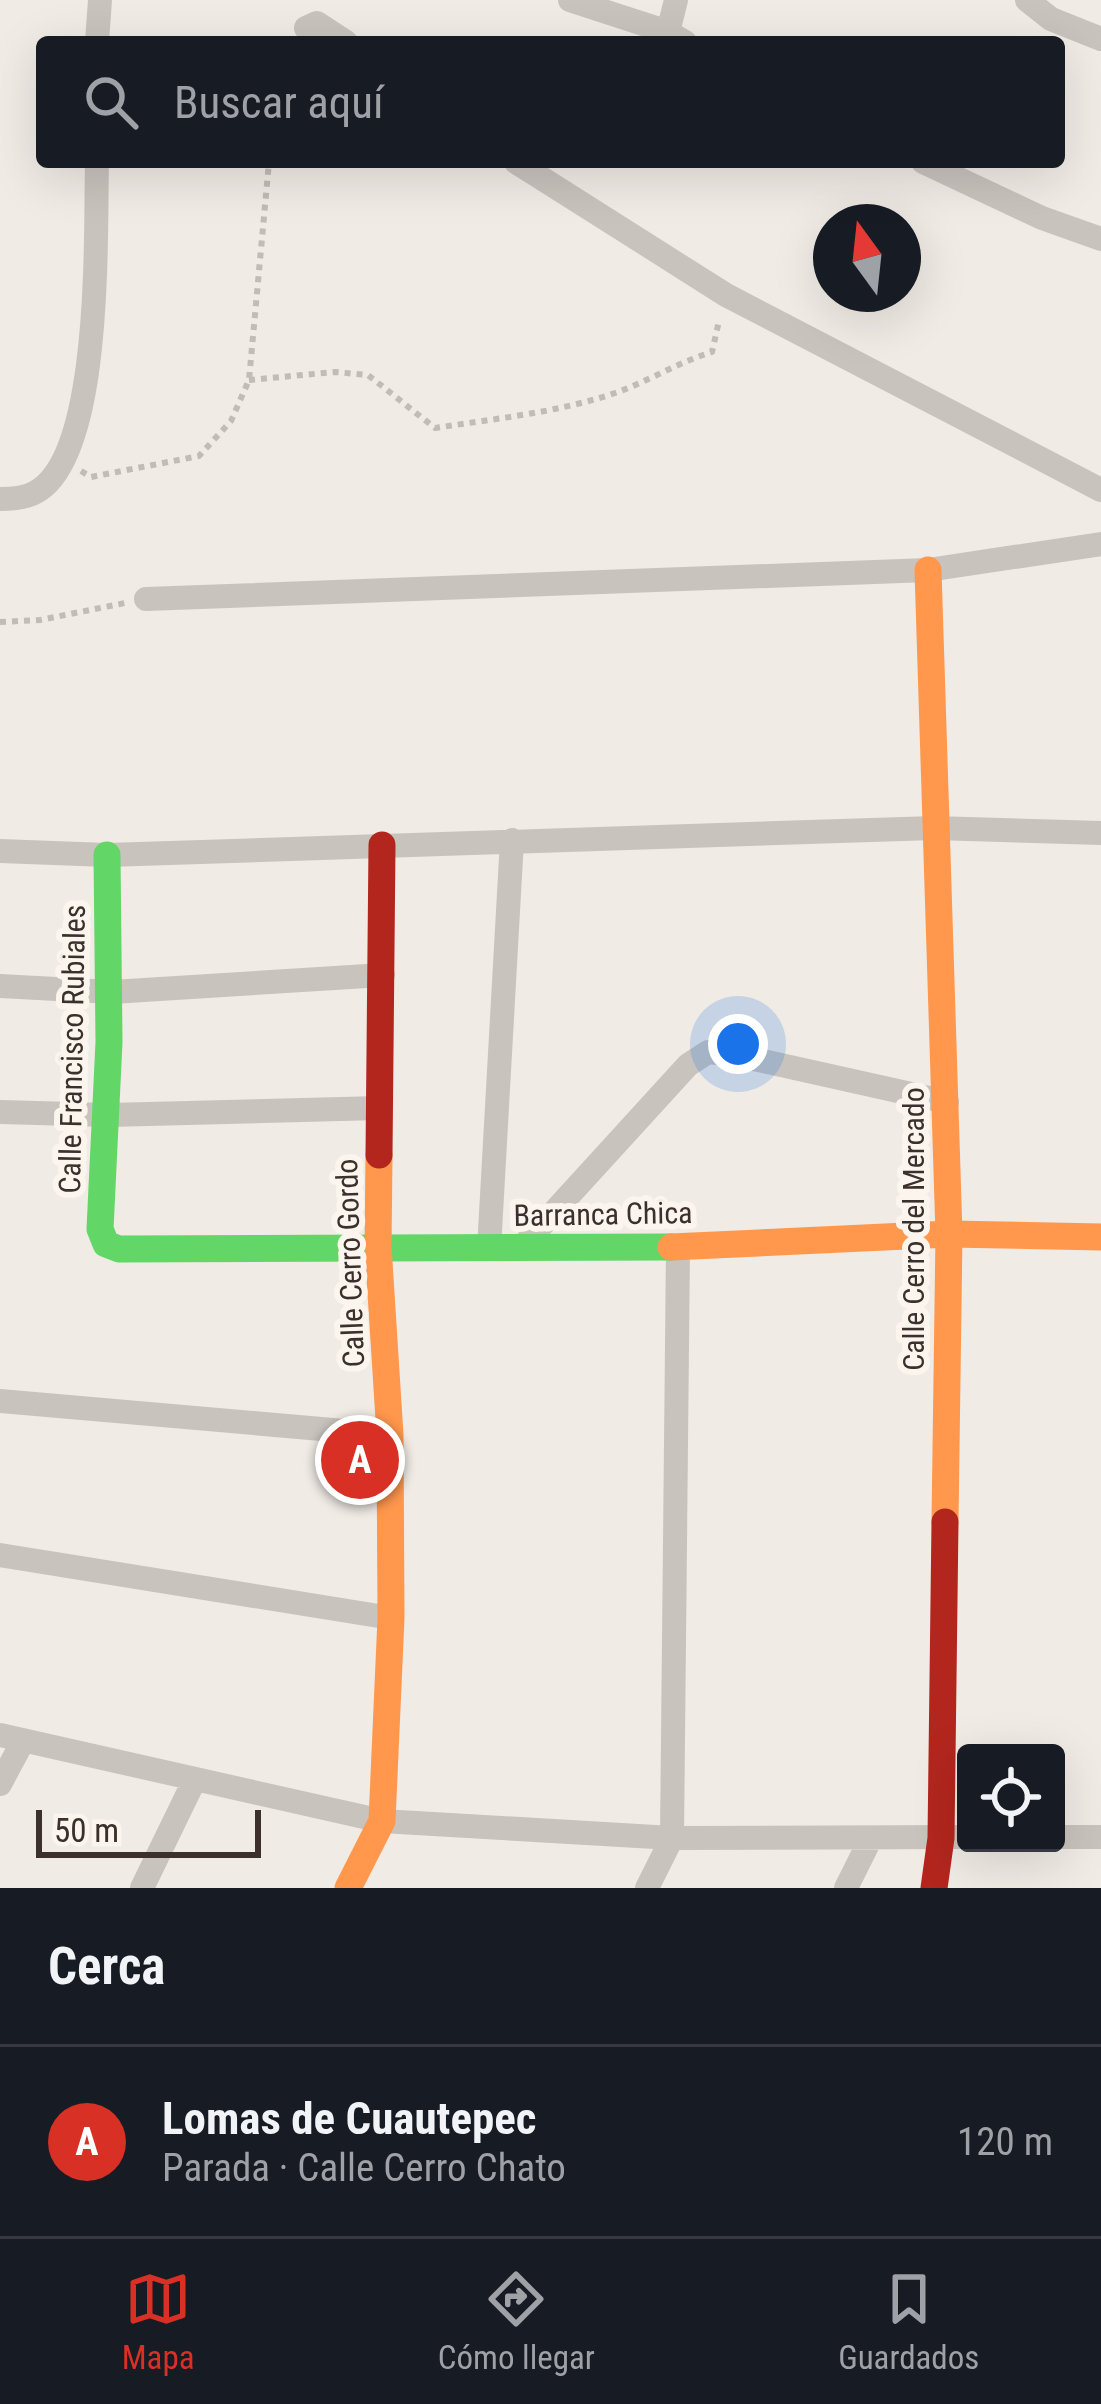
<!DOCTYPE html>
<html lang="es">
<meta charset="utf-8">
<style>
:root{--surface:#171b24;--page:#20242c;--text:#f1f3f6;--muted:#9ea1a6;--line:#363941;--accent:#d93025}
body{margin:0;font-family:"Roboto Condensed",sans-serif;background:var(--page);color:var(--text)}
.controls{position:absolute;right:36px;bottom:36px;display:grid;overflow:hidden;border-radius:12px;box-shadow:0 12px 48px #0002}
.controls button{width:108px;height:108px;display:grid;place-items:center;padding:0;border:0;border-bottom:3px solid var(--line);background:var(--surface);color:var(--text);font:60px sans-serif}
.compass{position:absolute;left:813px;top:204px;width:108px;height:108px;border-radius:50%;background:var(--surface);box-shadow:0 12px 48px #0002;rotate:345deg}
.scale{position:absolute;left:36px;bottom:30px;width:225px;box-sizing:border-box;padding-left:12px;border:6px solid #3b302b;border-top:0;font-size:33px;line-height:42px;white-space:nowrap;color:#3b302b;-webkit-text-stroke:9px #fbf5ee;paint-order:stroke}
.you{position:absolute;left:738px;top:1044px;width:42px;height:42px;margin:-30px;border:9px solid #fff;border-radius:50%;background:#1a73e8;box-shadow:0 0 0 18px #1a73e833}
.badge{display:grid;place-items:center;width:78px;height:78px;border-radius:50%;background:var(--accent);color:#fff;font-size:39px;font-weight:700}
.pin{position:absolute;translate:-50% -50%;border:6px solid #fff;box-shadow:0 3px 12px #0006}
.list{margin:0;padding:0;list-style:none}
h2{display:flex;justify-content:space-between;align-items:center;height:156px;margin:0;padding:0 48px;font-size:51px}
h2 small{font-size:39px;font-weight:400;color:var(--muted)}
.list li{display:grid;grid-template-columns:78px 1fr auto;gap:36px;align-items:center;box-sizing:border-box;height:192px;padding:0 48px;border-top:3px solid var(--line)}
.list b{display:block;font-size:45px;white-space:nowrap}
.list p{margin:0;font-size:39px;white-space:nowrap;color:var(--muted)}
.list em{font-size:39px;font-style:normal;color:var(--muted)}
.icon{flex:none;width:66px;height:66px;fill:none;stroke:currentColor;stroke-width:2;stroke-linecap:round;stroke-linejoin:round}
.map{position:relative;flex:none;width:1101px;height:1888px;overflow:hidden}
.search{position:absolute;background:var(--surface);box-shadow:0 12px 48px #0002;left:36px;right:36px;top:36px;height:132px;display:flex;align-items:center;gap:30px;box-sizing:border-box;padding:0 42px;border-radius:12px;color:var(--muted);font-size:45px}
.sheet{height:348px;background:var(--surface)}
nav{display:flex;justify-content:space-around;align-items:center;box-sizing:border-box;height:168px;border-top:3px solid var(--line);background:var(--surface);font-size:33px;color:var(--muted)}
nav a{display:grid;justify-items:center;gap:6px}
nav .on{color:var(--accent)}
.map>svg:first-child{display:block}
</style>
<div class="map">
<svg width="1101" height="1888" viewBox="0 0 1101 1888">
<rect width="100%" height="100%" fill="#f0ebe5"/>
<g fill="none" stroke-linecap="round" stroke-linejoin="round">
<path stroke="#c2bbb6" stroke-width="6" stroke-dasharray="6 6" stroke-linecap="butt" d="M 249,380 L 335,372 L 368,375 L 435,428 C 493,419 553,413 609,395 C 644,384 676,363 712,352 L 719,321
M 81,471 L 91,477 L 199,456 L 231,421 L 249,380 L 269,162
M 0,622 L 40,620 L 125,603"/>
<path stroke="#c9c3be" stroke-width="24" d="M 570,0 L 668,32 L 685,42
M 1027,0 L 1051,19 L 1101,39
M 306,28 L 317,23 L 346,42
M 668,32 L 676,0
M 97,42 L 100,0
M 516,162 L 726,295 L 1101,490
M 923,162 L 1042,218 L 1101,239
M 0,499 C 11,499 26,498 36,492 C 103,455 95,232 97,162
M 146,599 L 928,570 L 1101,544
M 0,851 L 107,855 L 934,828 L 1101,833
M 0,986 L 112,992 L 383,975
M 0,1112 L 109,1115 L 380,1108
M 489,1249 L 512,840
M 520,1249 L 688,1065 L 708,1052 L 736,1055 L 947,1102
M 0,1401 L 390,1435
M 0,1555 L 391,1618
M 0,1735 L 382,1821 L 672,1838 L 966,1837
M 0,1784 L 23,1741
M 1056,1837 L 1101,1837
M 142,1888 L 195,1779
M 647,1888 L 672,1838 L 678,1247
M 846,1888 L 871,1838"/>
<path stroke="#63d668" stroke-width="27" d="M 107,855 L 109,1042 L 100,1229 L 106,1244 L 119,1249 L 671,1247"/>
<path stroke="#ff974d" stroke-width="27" d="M 928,570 L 949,1234 L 945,1522
M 671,1247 L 949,1234 L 1101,1237
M 348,1888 L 382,1821 L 391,1618 L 390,1435 L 378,1246 L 379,1155"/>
<path stroke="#b3261e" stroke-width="27" d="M 379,1155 L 382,845
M 934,1888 L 941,1838 L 945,1522"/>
</g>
<g text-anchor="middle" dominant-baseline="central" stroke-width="12" stroke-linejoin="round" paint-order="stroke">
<g font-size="30" fill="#3b302b" stroke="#fbf5ee">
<text transform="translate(72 1049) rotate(-89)">Calle Francisco Rubiales</text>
<text transform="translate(603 1214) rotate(-1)">Barranca Chica</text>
<text transform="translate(913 1229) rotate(-90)">Calle Cerro del Mercado</text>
<text transform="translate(350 1263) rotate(-92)">Calle Cerro Gordo</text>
</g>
</g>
</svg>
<div class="controls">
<button><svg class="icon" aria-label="locate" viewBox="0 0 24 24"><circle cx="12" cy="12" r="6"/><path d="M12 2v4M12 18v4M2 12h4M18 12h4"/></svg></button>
</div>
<svg class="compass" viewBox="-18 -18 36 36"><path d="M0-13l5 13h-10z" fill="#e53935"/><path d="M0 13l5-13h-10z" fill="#9ea1a6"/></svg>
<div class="scale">50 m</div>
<div class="you"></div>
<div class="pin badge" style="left:360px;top:1460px">A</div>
<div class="search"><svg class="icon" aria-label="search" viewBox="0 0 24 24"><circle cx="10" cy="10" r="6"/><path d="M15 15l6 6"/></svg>Buscar aquí</div>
</div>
<section class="sheet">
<h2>Cerca<small></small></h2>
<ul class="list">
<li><span class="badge">A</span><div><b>Lomas de Cuautepec</b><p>Parada · Calle Cerro Chato</p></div><em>120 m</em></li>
</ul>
</section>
<nav>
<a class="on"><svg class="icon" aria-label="map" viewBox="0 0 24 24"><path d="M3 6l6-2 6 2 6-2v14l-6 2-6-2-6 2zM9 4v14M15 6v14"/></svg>Mapa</a>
<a><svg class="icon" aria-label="directions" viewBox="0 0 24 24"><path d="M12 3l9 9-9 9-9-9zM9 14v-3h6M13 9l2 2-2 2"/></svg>Cómo llegar</a>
<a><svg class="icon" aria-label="saved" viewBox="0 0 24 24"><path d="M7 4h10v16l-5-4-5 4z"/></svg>Guardados</a>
</nav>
